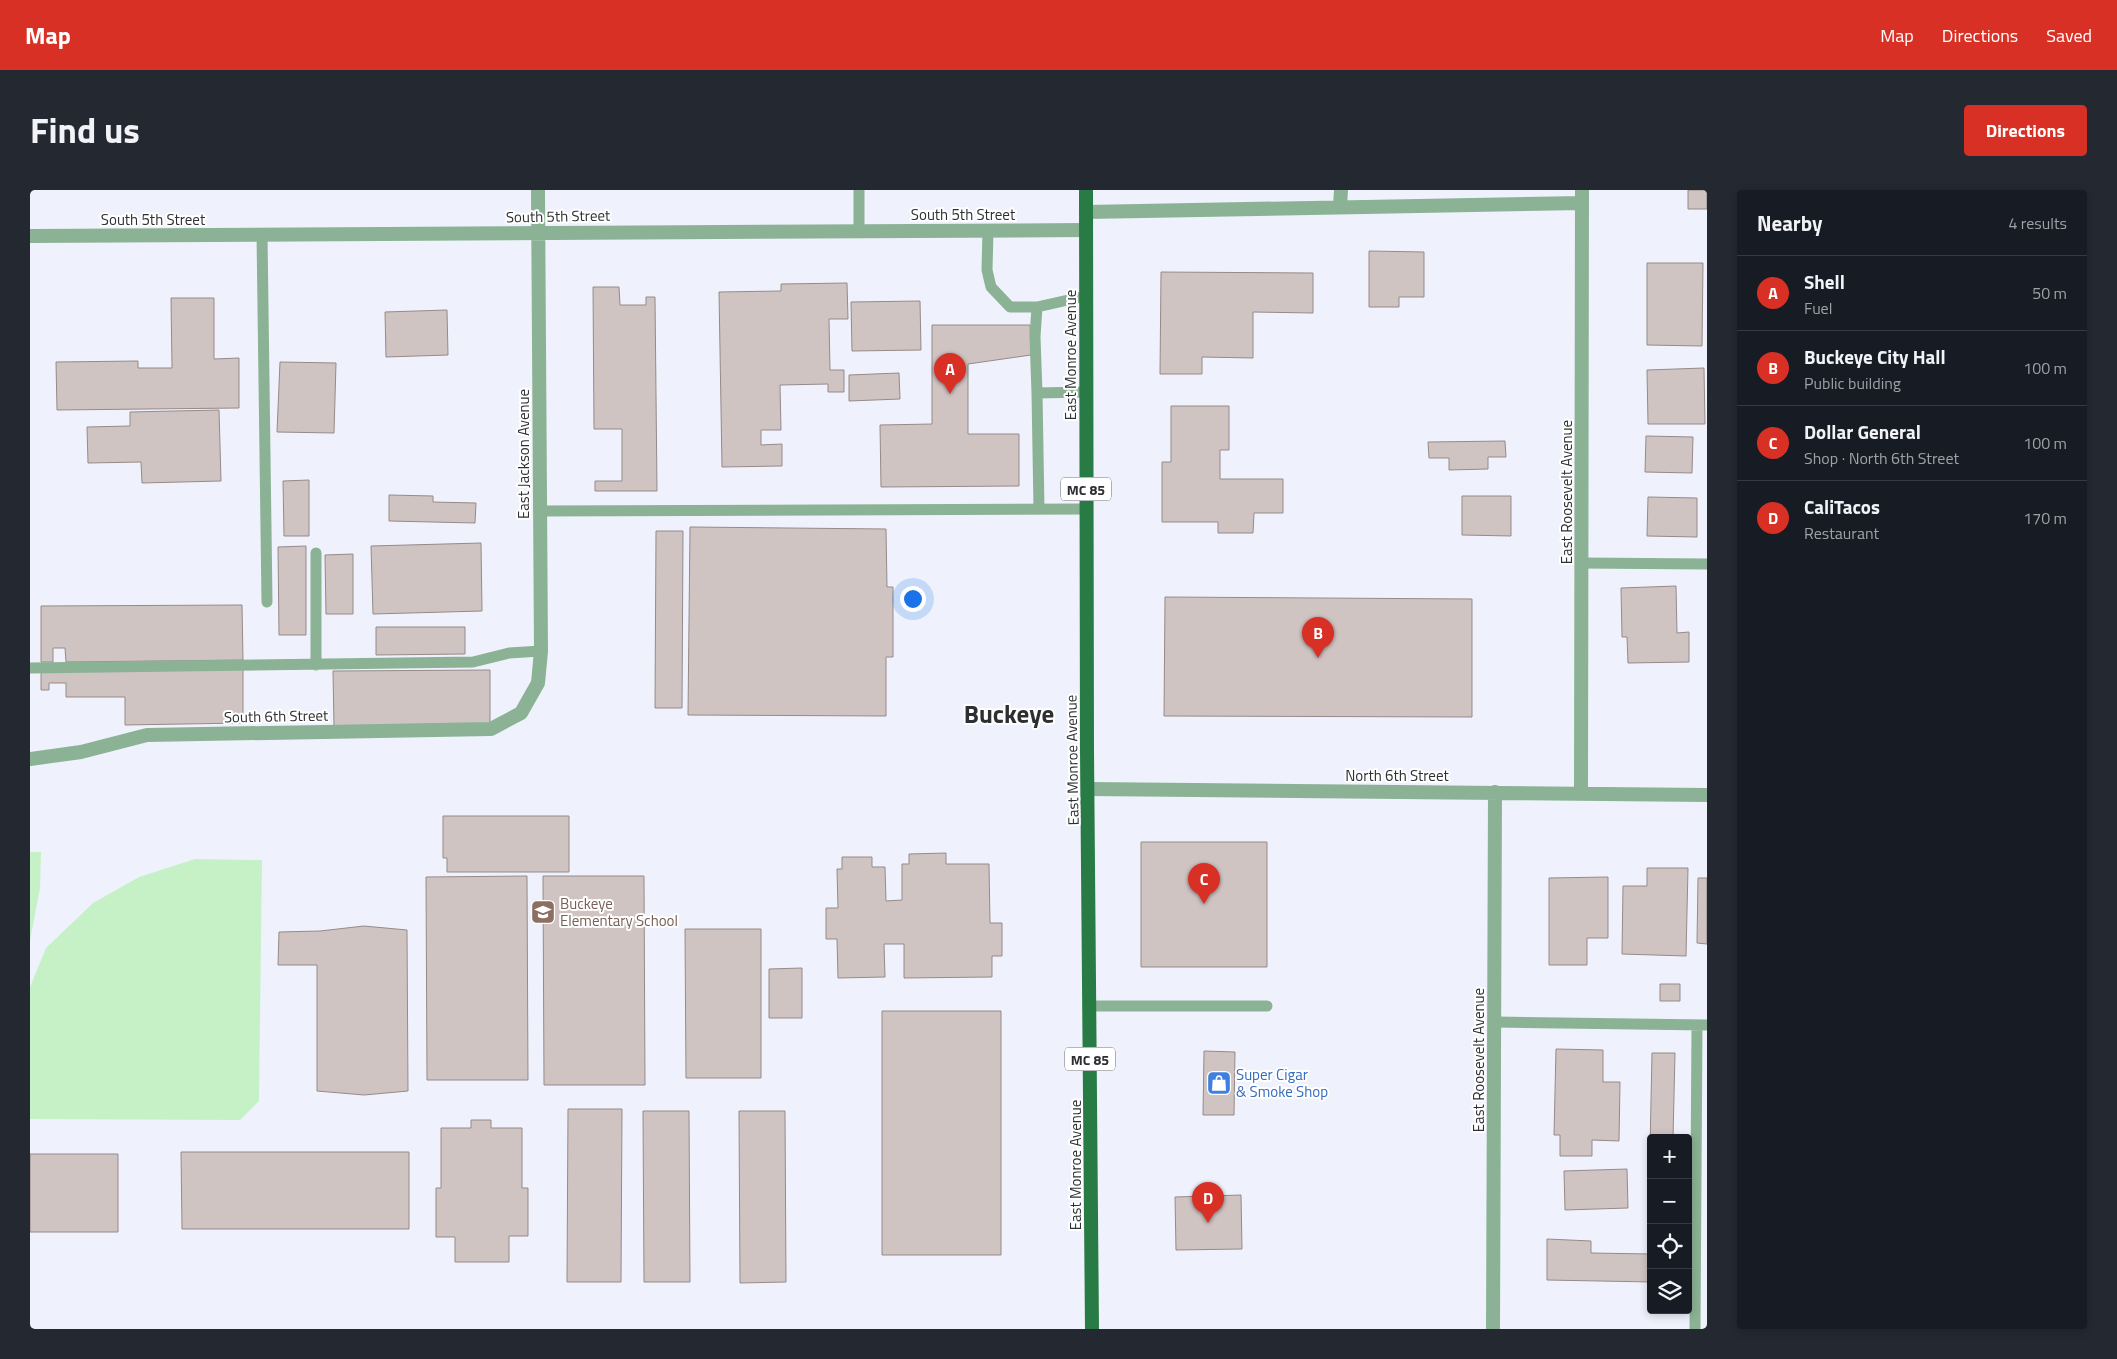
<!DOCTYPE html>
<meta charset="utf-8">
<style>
:root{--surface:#171b24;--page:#242831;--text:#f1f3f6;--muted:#9ea1a6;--line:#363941;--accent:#d93025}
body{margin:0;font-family:"Titillium Web",sans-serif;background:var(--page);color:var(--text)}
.controls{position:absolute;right:15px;bottom:15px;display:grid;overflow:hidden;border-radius:5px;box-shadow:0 2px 8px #0003}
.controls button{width:45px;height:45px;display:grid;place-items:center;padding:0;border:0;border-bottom:1px solid var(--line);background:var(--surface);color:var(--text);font:25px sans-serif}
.you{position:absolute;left:882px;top:408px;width:18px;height:18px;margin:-12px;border:4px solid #fff;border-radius:50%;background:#1a73e8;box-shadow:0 0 0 8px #1a73e833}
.badge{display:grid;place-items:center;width:32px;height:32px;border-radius:50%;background:var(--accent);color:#fff;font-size:16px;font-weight:700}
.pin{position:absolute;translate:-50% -41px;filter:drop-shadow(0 1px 2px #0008)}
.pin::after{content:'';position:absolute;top:26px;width:18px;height:15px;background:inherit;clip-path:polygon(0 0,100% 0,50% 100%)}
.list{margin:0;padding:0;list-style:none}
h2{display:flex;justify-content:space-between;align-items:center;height:65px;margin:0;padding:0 20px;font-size:21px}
h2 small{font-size:16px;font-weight:400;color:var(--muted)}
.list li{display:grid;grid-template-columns:32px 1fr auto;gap:15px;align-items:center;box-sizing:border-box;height:75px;padding:0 20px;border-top:1px solid var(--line)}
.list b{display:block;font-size:19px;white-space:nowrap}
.list p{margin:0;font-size:16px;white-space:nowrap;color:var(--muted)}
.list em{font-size:16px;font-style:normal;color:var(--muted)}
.icon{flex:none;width:28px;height:28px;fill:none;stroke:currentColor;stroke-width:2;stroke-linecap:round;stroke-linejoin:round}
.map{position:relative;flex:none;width:1677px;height:1139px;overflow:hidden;border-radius:5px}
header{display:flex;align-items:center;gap:30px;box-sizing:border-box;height:70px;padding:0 25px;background:var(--accent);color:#fff}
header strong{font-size:24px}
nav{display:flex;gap:28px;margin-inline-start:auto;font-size:18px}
.intro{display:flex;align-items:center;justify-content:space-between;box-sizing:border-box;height:120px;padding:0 30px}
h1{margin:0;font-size:35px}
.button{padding:12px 22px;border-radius:5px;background:var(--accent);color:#fff;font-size:18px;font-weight:700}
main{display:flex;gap:30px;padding:0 30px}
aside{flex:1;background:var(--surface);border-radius:5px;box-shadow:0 2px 8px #0003}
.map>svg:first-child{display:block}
</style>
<header>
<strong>Map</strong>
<nav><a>Map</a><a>Directions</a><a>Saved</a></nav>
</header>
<div class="intro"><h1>Find us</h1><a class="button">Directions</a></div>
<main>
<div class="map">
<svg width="1677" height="1139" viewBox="0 0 1677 1139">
<rect width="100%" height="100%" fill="#eff2fc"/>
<path fill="#c6f1c7" d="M 0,662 L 11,662 L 10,698 L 0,751 Z
M 165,669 L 232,670 L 229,911 L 210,930 L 0,929 L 0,797 L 16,758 L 63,713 L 109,687 Z"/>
<path fill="#d0c4c3" stroke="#968a89" d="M 1658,0 L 1677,0 L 1677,19 L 1658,19 Z
M 1339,61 L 1394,62 L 1394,107 L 1369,107 L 1369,117 L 1339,117 Z
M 1617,73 L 1673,73 L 1672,156 L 1617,155 Z
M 1131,82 L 1283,83 L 1283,123 L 1223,122 L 1223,168 L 1172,167 L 1172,184 L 1130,184 Z
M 817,93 L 818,129 L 799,129 L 800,180 L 814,180 L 814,202 L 798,202 L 798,194 L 750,195 L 751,240 L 731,240 L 731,255 L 752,254 L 752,276 L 692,277 L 689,102 L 751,101 L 751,94 Z
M 563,97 L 589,97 L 590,115 L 616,115 L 616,107 L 625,107 L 627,301 L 565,301 L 565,291 L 592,291 L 592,239 L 564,239 Z
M 141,108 L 184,108 L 184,169 L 209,168 L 209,218 L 27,220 L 26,172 L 108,171 L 108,178 L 142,178 Z
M 890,111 L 891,160 L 822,161 L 821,112 Z
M 417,120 L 418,165 L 356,167 L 355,122 Z
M 902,135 L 1000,135 L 1001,165 L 938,174 L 938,244 L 989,244 L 989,296 L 851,297 L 850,235 L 902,234 Z
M 250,172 L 306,173 L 304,243 L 247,242 Z
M 1674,178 L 1675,234 L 1618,234 L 1617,180 Z
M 869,183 L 870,209 L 819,211 L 819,185 Z
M 1141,216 L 1199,216 L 1199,260 L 1190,260 L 1190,289 L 1253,289 L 1253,323 L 1224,323 L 1223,343 L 1188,343 L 1188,332 L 1132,332 L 1132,272 L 1141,272 Z
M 189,220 L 191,291 L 112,293 L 111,272 L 58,273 L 57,237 L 100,236 L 100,222 Z
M 1616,246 L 1663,247 L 1662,283 L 1615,282 Z
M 1475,251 L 1476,267 L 1458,267 L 1458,279 L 1419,280 L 1419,268 L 1399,268 L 1398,252 Z
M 279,290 L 279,346 L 254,346 L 253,291 Z
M 359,305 L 403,306 L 403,312 L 446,313 L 445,333 L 359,331 Z
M 1432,306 L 1481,306 L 1481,346 L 1432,345 Z
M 1618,307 L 1667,308 L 1667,347 L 1617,346 Z
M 660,337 L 856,339 L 857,397 L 863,397 L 863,467 L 856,467 L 856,526 L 658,525 Z
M 626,341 L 653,341 L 652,518 L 625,518 Z
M 451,353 L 452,421 L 343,424 L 341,356 Z
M 276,356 L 276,445 L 249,445 L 248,357 Z
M 323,364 L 323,424 L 296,424 L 295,365 Z
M 1646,396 L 1647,443 L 1659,442 L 1659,472 L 1598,473 L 1597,447 L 1592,447 L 1591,398 Z
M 1135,407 L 1442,409 L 1442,527 L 1134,526 Z
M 212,415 L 213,470 L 36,472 L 35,458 L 23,458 L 23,472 L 11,472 L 11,416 Z
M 346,437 L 435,437 L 435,464 L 346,465 Z
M 213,478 L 213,533 L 95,535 L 95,507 L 36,507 L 36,493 L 19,493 L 19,500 L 11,500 L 11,480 Z
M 460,480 L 460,535 L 304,537 L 303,481 Z
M 413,626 L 539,626 L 539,682 L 417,682 L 417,668 L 413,668 Z
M 1111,652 L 1237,652 L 1237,777 L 1111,777 Z
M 916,663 L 916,674 L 959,674 L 960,733 L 972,733 L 972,766 L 962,766 L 962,787 L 874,788 L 874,754 L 854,754 L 855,787 L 808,788 L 807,749 L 796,749 L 796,718 L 808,718 L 807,679 L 812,679 L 812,667 L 842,667 L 842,677 L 855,677 L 856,711 L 872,710 L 872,674 L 879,674 L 879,664 Z
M 1617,678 L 1658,678 L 1656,766 L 1592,764 L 1593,696 L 1617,696 Z
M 497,686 L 498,890 L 397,890 L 396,687 Z
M 513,686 L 614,686 L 615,895 L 514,895 Z
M 1578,687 L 1578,748 L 1557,748 L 1557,775 L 1519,775 L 1519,688 Z
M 1668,688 L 1677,688 L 1677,754 L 1667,753 Z
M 334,736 L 377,740 L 378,901 L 334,905 L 287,901 L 287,775 L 248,775 L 249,742 L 290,741 Z
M 655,739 L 731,739 L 731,888 L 656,888 Z
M 772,778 L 772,828 L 739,828 L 739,779 Z
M 1630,794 L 1650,794 L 1650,811 L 1630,811 Z
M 852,821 L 971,821 L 971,1065 L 852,1065 Z
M 1526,859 L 1573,860 L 1573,892 L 1590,892 L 1589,951 L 1562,950 L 1562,966 L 1530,966 L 1530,945 L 1524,945 Z
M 1174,861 L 1205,862 L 1204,925 L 1173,925 Z
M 1622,863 L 1645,863 L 1643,948 L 1621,948 L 1621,959 L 1620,959 Z
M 538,919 L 592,919 L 591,1092 L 537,1092 Z
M 613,921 L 659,921 L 660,1092 L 614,1092 Z
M 709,921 L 755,921 L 756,1092 L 710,1093 Z
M 441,930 L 461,930 L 461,938 L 492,938 L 492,998 L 498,998 L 498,1046 L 479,1046 L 479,1072 L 425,1072 L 425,1047 L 406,1047 L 406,998 L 411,998 L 411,938 L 441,938 Z
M 151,962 L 379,962 L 379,1039 L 152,1039 Z
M 0,964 L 88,964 L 88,1042 L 0,1042 Z
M 1597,979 L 1598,1018 L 1535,1020 L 1534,981 Z
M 1211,1005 L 1212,1059 L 1146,1060 L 1145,1007 Z
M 1517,1049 L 1561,1051 L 1561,1063 L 1621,1064 L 1621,1092 L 1517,1090 Z"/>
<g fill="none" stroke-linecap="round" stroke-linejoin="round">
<path stroke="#8bb294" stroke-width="11" d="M 829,0 L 829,41
M 958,41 L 957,80 L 961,97 L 980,117 L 1007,117
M 232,44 L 237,412
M 1056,106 L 1007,117 L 1005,147 L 1007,203 L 1057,202
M 1007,203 L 1009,319
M 509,321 L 1056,319
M 1552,373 L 1677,374
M 286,475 L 286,363
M 0,478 L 443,472 L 479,463 L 511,461
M 1060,816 L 1237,816
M 1465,832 L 1677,835
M 1665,1139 L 1667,835"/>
<path stroke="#8bb294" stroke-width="14" d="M 1310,16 L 1311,0
M 1056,22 L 1552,13
M 0,46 L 1056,40
M 0,569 L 51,562 L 117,545 L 461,539 L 491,523 L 508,493 L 511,461 L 508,0
M 1058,599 L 1677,605
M 1551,603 L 1552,0
M 1463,1139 L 1465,602"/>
<path stroke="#287b44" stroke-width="14" d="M 1056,0 L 1057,561 L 1062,1139"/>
</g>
<defs>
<symbol id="school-square" viewBox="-11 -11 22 22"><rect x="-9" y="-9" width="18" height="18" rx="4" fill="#8d6e63" stroke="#fff"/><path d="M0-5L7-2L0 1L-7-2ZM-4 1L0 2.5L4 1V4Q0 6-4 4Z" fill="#fff"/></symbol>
<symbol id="shop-square" viewBox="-11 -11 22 22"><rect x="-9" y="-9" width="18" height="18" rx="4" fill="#3f7fe0" stroke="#fff"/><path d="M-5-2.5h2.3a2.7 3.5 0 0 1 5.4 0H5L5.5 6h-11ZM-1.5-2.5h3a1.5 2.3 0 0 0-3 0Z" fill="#fff"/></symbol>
</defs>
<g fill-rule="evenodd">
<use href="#school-square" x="499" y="708" width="28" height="28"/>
<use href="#shop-square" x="1175" y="879" width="28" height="28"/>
</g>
<g text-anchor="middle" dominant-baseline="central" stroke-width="4" stroke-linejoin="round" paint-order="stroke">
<g fill="#fff" stroke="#6c6d70" stroke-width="1">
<rect x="1031" y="287.5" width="50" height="23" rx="4"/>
<rect x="1035" y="857.5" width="50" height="23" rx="4"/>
</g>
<g font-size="14" font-weight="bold" fill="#2d2f32">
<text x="1056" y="299">MC 85</text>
<text x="1060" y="869">MC 85</text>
</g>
<g font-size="15" fill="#2d2f32" stroke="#fff">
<text x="933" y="24">South 5th Street</text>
<text transform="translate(528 26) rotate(-1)">South 5th Street</text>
<text x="123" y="29">South 5th Street</text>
<text transform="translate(1040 165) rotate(-90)">East Monroe Avenue</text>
<text transform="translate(493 264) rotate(-90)">East Jackson Avenue</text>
<text transform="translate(1536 302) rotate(-90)">East Roosevelt Avenue</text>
<text transform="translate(246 526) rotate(-1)">South 6th Street</text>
<text transform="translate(1042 570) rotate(-91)">East Monroe Avenue</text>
<text x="1367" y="585">North 6th Street</text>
<text transform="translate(1448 870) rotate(-90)">East Roosevelt Avenue</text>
<text transform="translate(1045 975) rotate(-90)">East Monroe Avenue</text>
</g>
<g font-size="15" fill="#785e54" stroke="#fff" text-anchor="start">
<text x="530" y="713">Buckeye<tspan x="530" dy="17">Elementary School</tspan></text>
</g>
<g font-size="15" fill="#366cbe" stroke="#fff" text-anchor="start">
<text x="1206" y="884">Super Cigar<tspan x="1206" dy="17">&amp; Smoke Shop</tspan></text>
</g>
<g font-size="25" font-weight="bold" fill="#2d2f32" stroke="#fff">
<text x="979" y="524">Buckeye</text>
</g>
</g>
</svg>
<div class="controls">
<button>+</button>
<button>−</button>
<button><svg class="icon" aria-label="locate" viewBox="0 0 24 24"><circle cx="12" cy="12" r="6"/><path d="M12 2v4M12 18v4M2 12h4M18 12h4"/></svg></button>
<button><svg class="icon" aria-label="layers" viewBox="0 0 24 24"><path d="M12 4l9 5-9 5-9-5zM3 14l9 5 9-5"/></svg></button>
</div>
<div class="you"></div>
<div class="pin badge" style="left:920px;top:204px">A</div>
<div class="pin badge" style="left:1288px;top:468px">B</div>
<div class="pin badge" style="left:1174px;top:714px">C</div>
<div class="pin badge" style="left:1178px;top:1033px">D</div>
</div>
<aside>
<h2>Nearby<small>4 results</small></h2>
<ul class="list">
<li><span class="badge">A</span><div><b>Shell</b><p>Fuel</p></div><em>50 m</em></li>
<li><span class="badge">B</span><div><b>Buckeye City Hall</b><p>Public building</p></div><em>100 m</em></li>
<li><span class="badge">C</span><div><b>Dollar General</b><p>Shop · North 6th Street</p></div><em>100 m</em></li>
<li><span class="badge">D</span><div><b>CaliTacos</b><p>Restaurant</p></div><em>170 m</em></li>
</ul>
</aside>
</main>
